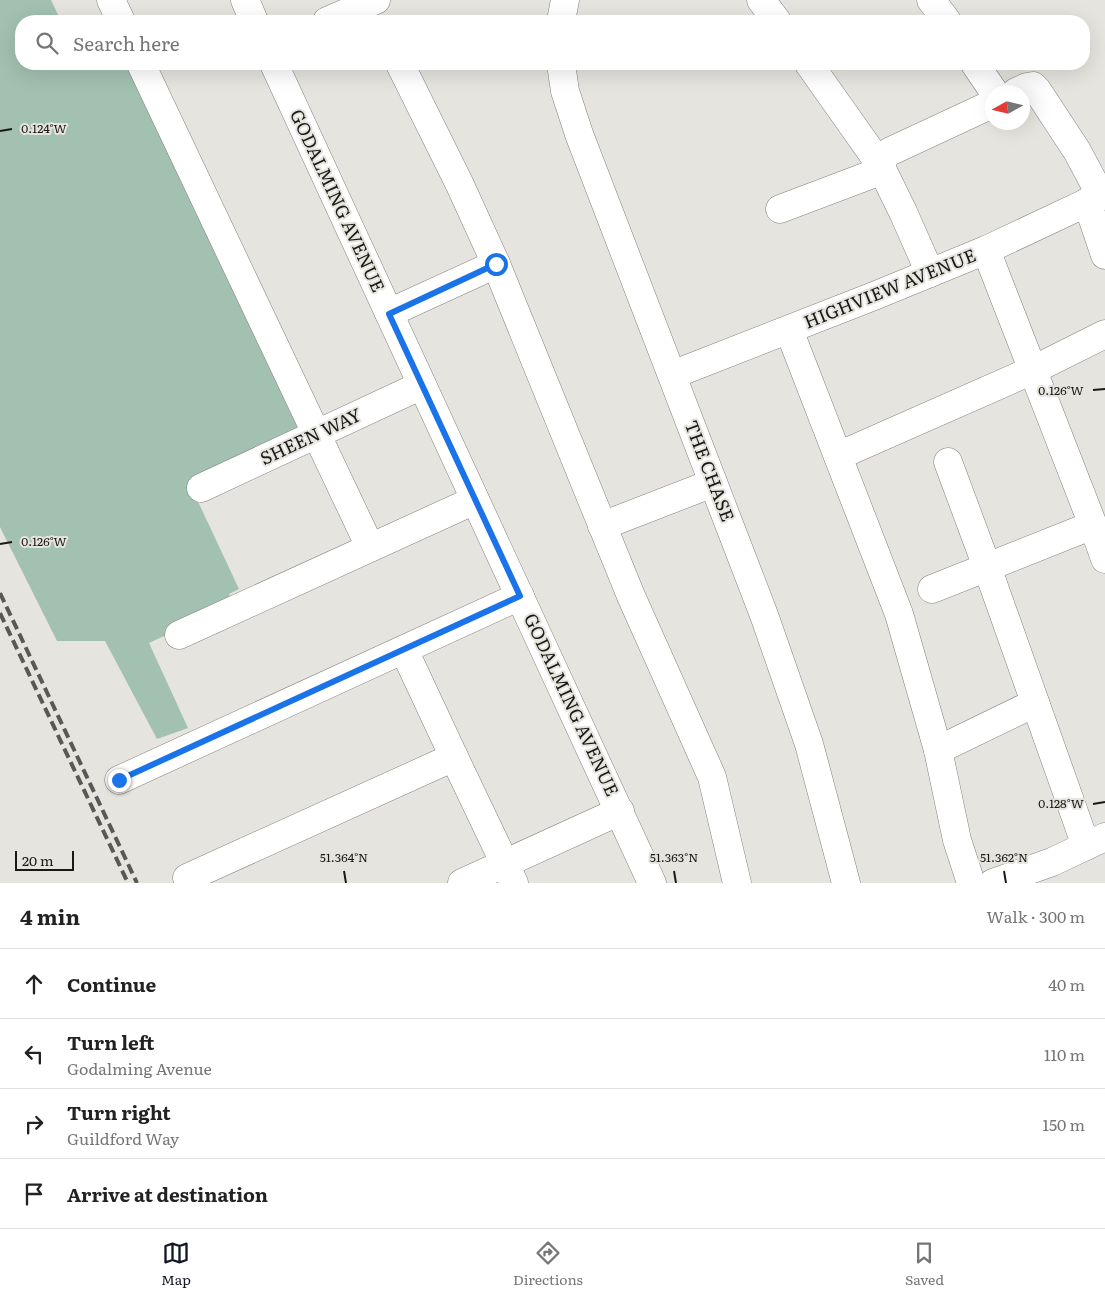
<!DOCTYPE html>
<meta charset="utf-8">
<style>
:root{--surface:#fff;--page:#f2f2f2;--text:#222;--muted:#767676;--line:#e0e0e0;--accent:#111827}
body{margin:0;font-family:Literata,serif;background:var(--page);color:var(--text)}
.compass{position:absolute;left:985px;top:85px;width:45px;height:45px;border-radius:50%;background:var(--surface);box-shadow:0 5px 20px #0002;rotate:262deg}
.scale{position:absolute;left:15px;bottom:12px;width:59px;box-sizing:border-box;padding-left:5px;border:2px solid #1a1917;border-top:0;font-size:14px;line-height:18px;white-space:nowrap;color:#1a1917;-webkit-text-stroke:4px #e6e4de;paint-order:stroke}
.stop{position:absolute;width:15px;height:15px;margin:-11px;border:4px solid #1a73e8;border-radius:50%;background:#fff}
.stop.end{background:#1a73e8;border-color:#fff;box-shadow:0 1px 5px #0008}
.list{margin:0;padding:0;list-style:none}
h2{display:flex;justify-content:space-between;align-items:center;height:65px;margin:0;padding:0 20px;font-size:21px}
h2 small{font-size:16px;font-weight:400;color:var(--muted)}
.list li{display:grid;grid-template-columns:32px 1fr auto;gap:15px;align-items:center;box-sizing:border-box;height:70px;padding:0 20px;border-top:1px solid var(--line)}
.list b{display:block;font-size:19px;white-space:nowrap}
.list p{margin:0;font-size:16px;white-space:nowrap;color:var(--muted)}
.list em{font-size:16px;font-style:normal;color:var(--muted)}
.icon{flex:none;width:28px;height:28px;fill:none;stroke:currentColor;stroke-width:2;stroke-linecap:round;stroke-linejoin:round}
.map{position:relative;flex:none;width:1105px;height:883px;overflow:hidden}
.search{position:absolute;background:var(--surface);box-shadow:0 5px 20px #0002;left:15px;right:15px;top:15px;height:55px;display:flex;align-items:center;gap:12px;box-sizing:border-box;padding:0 18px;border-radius:20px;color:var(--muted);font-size:19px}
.sheet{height:345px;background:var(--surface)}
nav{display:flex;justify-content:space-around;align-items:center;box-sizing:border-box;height:70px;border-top:1px solid var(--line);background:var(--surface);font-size:14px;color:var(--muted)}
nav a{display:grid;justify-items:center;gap:2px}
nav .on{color:var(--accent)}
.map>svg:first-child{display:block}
</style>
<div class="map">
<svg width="1105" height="883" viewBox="0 0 1105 883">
<rect width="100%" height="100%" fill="#e6e4de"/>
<path fill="#a2c1b0" d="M0 0H51L61 21H21V64H139L316 435 194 493 239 589 229 594 233 604 149 643 188 728 157 739 105 641H57L0 527Z"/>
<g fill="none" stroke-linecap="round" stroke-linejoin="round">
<defs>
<g id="minor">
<path d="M111 0 121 21"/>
<path d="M245 0 254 21"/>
<path d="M761 0 777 21"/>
<path d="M931 0 947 21"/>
<path d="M327 21 376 0"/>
<path d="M561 21 565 0"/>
<path d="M141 64 370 547"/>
<path d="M274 64 652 883"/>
<path d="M400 64 460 185 496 264 631 596 712 777 737 883"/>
<path d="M561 64 565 91 579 134 764 615 809 744 846 883"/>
<path d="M809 64 879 163 903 212 930 273"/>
<path d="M975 64 994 92"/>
<path d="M1016 92 1027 87 1033 86 1037 90 1077 151 1101 196"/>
<path d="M1087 202 1105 255"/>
<path d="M780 209 870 175 879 163 889 152 992 104"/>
<path d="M986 250 1093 525 1105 559"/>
<path d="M389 313 496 264"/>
<path d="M789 330 899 614 938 750 957 840 971 883"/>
<path d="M672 375 874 296 986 250 1105 194"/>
<path d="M838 456 1033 370 1105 334"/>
<path d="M948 462 987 567 1086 846"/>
<path d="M201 488 422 385"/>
<path d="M602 526 713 483"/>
<path d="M932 589 1093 525"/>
<path d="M179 635 475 500"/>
<path d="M404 650 454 757"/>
<path d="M938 750 1035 703"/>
<path d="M119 780 520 596"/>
<path d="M187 878 454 757 514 883"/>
<path d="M462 883 620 811"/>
<path d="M993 883 1052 862 1105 837"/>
</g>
</defs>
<use href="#minor" stroke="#84837e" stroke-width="29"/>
<use href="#minor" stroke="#fff" stroke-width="28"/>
<g stroke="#595855" stroke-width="4" stroke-dasharray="10 5" stroke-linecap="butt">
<path d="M0 593 137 883"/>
<path d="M0 613 128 883"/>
</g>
</g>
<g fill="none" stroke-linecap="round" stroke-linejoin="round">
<path stroke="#1a73e8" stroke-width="6" d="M119 780 520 596 389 314 496 264"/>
</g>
<path fill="none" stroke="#1a1917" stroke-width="2" d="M0 131 12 129M1093 390 1105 389M0 544 12 542M1093 804 1105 802M344 871 346 883M674 871 676 883M1004 871 1006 883"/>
<g text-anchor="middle" stroke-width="4" stroke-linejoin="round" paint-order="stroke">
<g font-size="18" fill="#1a1917" stroke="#e6e4de">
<text transform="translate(337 201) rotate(65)" y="6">GODALMING AVENUE</text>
<text transform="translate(890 289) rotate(-22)" y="6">HIGHVIEW AVENUE</text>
<text transform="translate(311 437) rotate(-25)" y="6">SHEEN WAY</text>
<text transform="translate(709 471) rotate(69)" y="6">THE CHASE</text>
<text transform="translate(571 705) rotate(65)" y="6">GODALMING AVENUE</text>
</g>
</g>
<g font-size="12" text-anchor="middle" fill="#1a1917" stroke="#e6e4de" stroke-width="4" stroke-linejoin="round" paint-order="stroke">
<text x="44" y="133">0.124°W</text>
<text x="1061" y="395">0.126°W</text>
<text x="44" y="546">0.126°W</text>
<text x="1061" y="808">0.128°W</text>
<text x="344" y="862">51.364°N</text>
<text x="674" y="862">51.363°N</text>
<text x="1004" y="862">51.362°N</text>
</g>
</svg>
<svg class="compass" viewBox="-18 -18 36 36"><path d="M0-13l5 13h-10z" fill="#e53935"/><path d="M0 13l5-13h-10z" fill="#767676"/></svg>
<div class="scale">20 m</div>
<div class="stop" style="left:496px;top:264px"></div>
<div class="stop end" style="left:119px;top:780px"></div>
<div class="search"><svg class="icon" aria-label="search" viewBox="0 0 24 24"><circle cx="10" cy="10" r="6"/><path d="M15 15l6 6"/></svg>Search here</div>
</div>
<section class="sheet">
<h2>4 min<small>Walk · 300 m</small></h2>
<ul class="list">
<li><svg class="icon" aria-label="ahead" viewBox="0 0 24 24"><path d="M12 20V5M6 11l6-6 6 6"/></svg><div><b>Continue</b></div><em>40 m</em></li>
<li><svg class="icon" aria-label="left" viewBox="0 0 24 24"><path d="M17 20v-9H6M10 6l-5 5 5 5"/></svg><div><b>Turn left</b><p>Godalming Avenue</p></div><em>110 m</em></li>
<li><svg class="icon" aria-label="right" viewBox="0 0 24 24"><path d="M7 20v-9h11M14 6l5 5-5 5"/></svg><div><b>Turn right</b><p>Guildford Way</p></div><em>150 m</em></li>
<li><svg class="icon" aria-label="arrive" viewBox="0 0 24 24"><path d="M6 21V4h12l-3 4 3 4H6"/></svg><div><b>Arrive at destination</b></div></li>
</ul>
</section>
<nav>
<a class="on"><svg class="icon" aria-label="map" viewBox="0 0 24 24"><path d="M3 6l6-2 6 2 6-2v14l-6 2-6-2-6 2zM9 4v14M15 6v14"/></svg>Map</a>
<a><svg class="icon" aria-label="directions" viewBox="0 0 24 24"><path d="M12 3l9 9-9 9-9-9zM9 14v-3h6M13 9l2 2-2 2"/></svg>Directions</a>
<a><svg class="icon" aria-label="saved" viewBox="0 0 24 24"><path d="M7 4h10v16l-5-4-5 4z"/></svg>Saved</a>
</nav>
